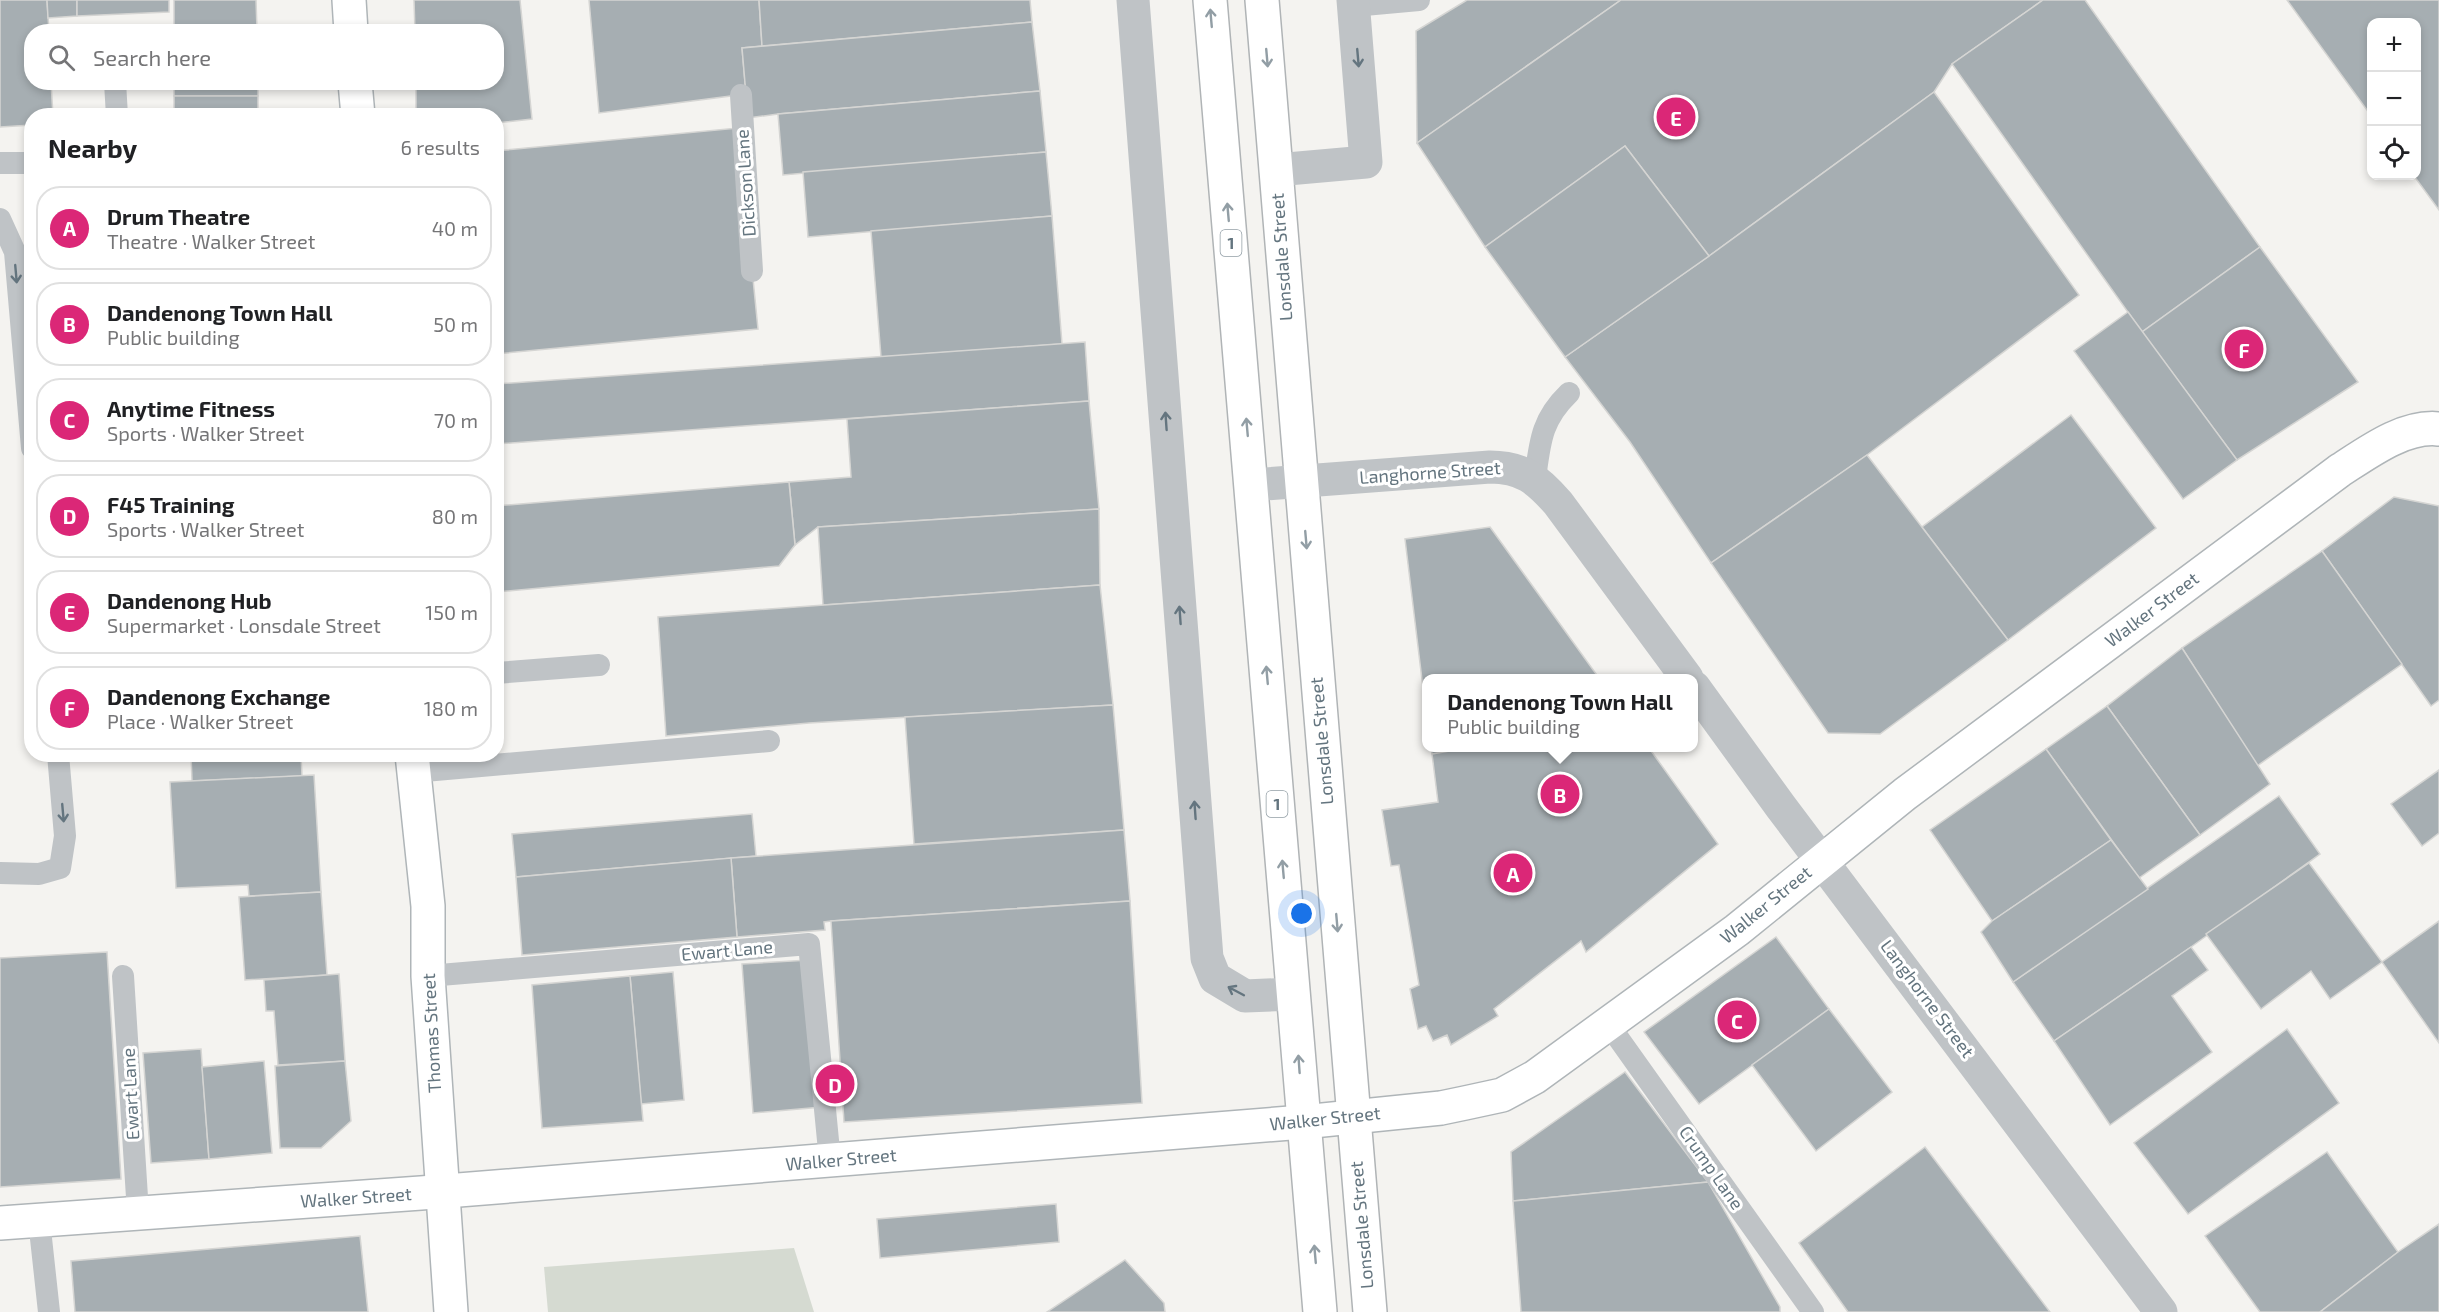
<!DOCTYPE html>
<meta charset="utf-8">
<style>
:root{--surface:#fff;--page:#f2f2f2;--text:#202124;--muted:#757577;--line:#e0e0e0;--accent:#db2777}
body{margin:0;font-family:"Exo 2",sans-serif;background:var(--page);color:var(--text)}
.controls{position:absolute;right:18px;top:18px;display:grid;overflow:hidden;border-radius:12px;box-shadow:0 3px 9px #0003}
.controls button{width:54px;height:54px;display:grid;place-items:center;padding:0;border:0;border-bottom:2px solid var(--line);background:var(--surface);color:var(--text);font:30px sans-serif}
.you{position:absolute;left:1302px;top:914px;width:21px;height:21px;margin:-15px;border:4px solid #fff;border-radius:50%;background:#1a73e8;box-shadow:0 0 0 9px #1a73e833}
.badge{display:grid;place-items:center;width:39px;height:39px;border-radius:50%;background:var(--accent);color:#fff;font-size:20px;font-weight:700}
.pin{position:absolute;translate:-50% -50%;border:3px solid #fff;box-shadow:0 2px 6px #0006}
.popup{position:absolute;left:1422px;top:674px;width:276px;height:78px;box-sizing:border-box;display:grid;place-content:center;border-radius:12px;background:var(--surface);filter:drop-shadow(0 2px 4px #0005);font-size:20px;white-space:nowrap;color:var(--muted)}
.popup b{font-size:22px;color:var(--text)}
.popup::after{content:'';position:absolute;left:50%;top:100%;margin-left:-12px;border:12px solid transparent;border-top-color:var(--surface)}
.list{margin:0;padding:0;list-style:none}
h2{display:flex;justify-content:space-between;align-items:center;height:78px;margin:0;padding:0 24px;font-size:26px}
h2 small{font-size:20px;font-weight:400;color:var(--muted)}
.list li{display:grid;grid-template-columns:39px 1fr auto;gap:18px;align-items:center;box-sizing:border-box;height:84px;margin:0 12px 12px;padding:0 12px;border:2px solid var(--line);border-radius:24px}
.list b{display:block;font-size:22px;white-space:nowrap}
.list p{margin:0;font-size:20px;white-space:nowrap;color:var(--muted)}
.list em{font-size:20px;font-style:normal;color:var(--muted)}
.icon{flex:none;width:33px;height:33px;fill:none;stroke:currentColor;stroke-width:2;stroke-linecap:round;stroke-linejoin:round}
.map{position:relative;flex:none;width:2439px;height:1312px;overflow:hidden}
.search{position:absolute;background:var(--surface);box-shadow:0 3px 9px #0003;left:24px;top:24px;width:480px;height:66px;display:flex;align-items:center;gap:15px;box-sizing:border-box;padding:0 21px;border-radius:24px;color:var(--muted);font-size:22px}
.panel{position:absolute;background:var(--surface);box-shadow:0 3px 9px #0003;left:24px;top:108px;width:480px;height:654px;border-radius:24px}
.map>svg:first-child{display:block}
</style>
<div class="map">
<svg width="2439" height="1312" viewBox="0 0 2439 1312">
<rect width="100%" height="100%" fill="#f4f3f0"/>
<path fill="#d5dad1" d="M794 1248 814 1312H548L544 1267Z"/>
<g fill="#a6aeb2" stroke="#d5d5d3" stroke-width="1.5">
<path d="M0 0H47L49 32H32V82H51L53 116H32V125L0 127Z"/>
<path d="M47 0H77V16L48 18Z"/>
<path d="M77 0H169V12L77 16Z"/>
<path d="M174 0H256L257 30H174Z"/>
<path d="M414 0H520L532 119 496 123V116H416V82H496V32H415Z"/>
<path d="M589 0H759L762 46 742 48 746 94 599 113Z"/>
<path d="M759 0H1030L1032 22 762 46Z"/>
<path d="M1467 0H1621L1417 143 1416 31Z"/>
<path d="M1621 0H2043L1952 64 1934 92 1709 256 1625 146 1485 247 1417 143Z"/>
<path d="M2043 0H2085L2260 247 2142 332 1952 64Z"/>
<path d="M2287 0H2439V210L2414 176H2416V22H2372V117Z"/>
<path d="M1032 22 1040 91 778 114 748 118 742 48Z"/>
<rect x="174" y="30" width="83" height="2"/>
<rect x="174" y="82" width="84" height="14"/>
<path d="M1040 91 1046 152 783 175 778 114Z"/>
<path d="M1934 92 2079 295 1867 455 1711 563 1630 442 1565 357 1709 256Z"/>
<rect x="174" y="96" width="84" height="20"/>
<path d="M738 128 758 329 496 354V151Z"/>
<path d="M1625 146 1709 256 1565 357 1485 247Z"/>
<path d="M1046 152 1052 216 808 237 803 172Z"/>
<path d="M1052 216 1062 344 881 357 871 231Z"/>
<path d="M2260 247 2358 382 2237 460 2142 332Z"/>
<path d="M2128 312 2237 460 2183 499 2074 351Z"/>
<path d="M1085 342 1089 401 496 444V384Z"/>
<path d="M1089 401 1099 509 818 527 795 545 789 482 851 477 847 419Z"/>
<path d="M2071 415 2156 528 2008 640 1922 527Z"/>
<path d="M1867 455 2008 640 1880 734 1828 733 1711 563Z"/>
<path d="M789 482 795 545 779 566 496 592V506Z"/>
<path d="M2394 497 2439 506V700L2431 706 2322 551Z"/>
<path d="M1099 509 1100 585 823 605 818 527Z"/>
<path d="M1490 527 1599 678H1426V713L1405 539Z"/>
<path d="M2322 551 2402 664 2257 766 2182 648Z"/>
<path d="M1100 585 1113 705 809 723 666 736 658 617Z"/>
<path d="M2182 648 2270 784 2200 835 2107 706Z"/>
<path d="M1113 705 1124 830 914 844 905 717Z"/>
<path d="M2107 706 2200 835 2139 878 2046 749Z"/>
<path d="M1431 748H1467L1432 754Z"/>
<path d="M1467 748H1649L1718 844 1586 952 1581 941 1494 1009 1498 1016 1451 1045 1447 1035 1433 1041 1426 1026 1418 1029 1410 989 1419 985 1399 865 1391 866 1382 810 1438 802 1432 754Z"/>
<path d="M2046 749 2111 840 1992 921 1930 830Z"/>
<path d="M191 754H301L302 776 192 781Z"/>
<path d="M2439 770V833L2422 846 2391 804Z"/>
<path d="M314 775 321 892 249 896 248 885 176 888 170 782Z"/>
<path d="M2279 796 2320 854 2191 947 2054 1041 2013 982Z"/>
<path d="M752 814 756 856 516 877 512 834Z"/>
<path d="M1124 830 1130 901 831 921 824 922 825 930 737 937 731 858Z"/>
<path d="M2111 840 2148 889 2013 982 1981 932 1992 921Z"/>
<path d="M731 858 737 937 522 955 516 877Z"/>
<path d="M2309 863 2382 962 2330 999 2311 971 2261 1009 2206 934Z"/>
<path d="M321 892 327 975 245 980 239 897Z"/>
<path d="M1130 901 1142 1103 844 1122 831 921Z"/>
<path d="M2439 921V1043L2382 962Z"/>
<path d="M1776 937 1829 1009 1699 1104 1644 1032Z"/>
<path d="M2191 947 2208 970 2172 996 2212 1052 2110 1125 2054 1041Z"/>
<path d="M107 952 121 1179 0 1187V958Z"/>
<path d="M809 960 822 1107 753 1113 742 964Z"/>
<path d="M673 972 684 1100 641 1104 630 976Z"/>
<path d="M339 974 345 1061 278 1065 274 1011H266L264 980Z"/>
<path d="M630 976 643 1121 542 1128 532 985Z"/>
<path d="M1829 1009 1892 1092 1816 1151 1752 1065Z"/>
<path d="M2287 1029 2339 1103 2188 1214 2134 1143Z"/>
<path d="M201 1049 209 1159 151 1163 143 1053Z"/>
<path d="M264 1061 272 1153 209 1159 202 1067Z"/>
<path d="M345 1061 351 1121 321 1148H280L275 1066Z"/>
<path d="M1625 1072 1708 1182 1513 1201 1511 1152Z"/>
<path d="M1925 1147 2050 1312H1848L1799 1243Z"/>
<path d="M2327 1152 2398 1252 2320 1312H2260L2205 1236Z"/>
<path d="M1708 1182 1780 1307V1312H1521L1513 1201Z"/>
<path d="M1056 1204 1059 1242 880 1258 877 1219Z"/>
<path d="M2439 1224V1312H2320L2398 1252Z"/>
<path d="M360 1236 368 1312H75L71 1261Z"/>
<path d="M1125 1260 1164 1303 1165 1312H1047Z"/>
</g>
<g fill="none" stroke-linecap="round" stroke-linejoin="round">
<defs>
<g id="secondary">
<path d="M349 0 351 32"/>
<path d="M355 82 358 116"/>
<path d="M412 754 428 906V976L451 1312"/>
<path d="M0 1223 421 1193 1303 1122 1441 1108 1465 1103 1502 1095 1535 1077 1737 930 1905 794 2339 471C2367 453 2404 425 2439 429"/>
</g>
<g id="highway">
<path d="M1210 0 1320 1312"/>
<path d="M1262 0 1370 1312"/>
</g>
</defs>
<use href="#secondary" stroke="#afb5b8" stroke-width="36"/>
<use href="#highway" stroke="#b0b4b6" stroke-width="36"/>
<g stroke="#bfc3c6" stroke-width="22">
<path d="M1353 6 1419 0"/>
<path d="M115 82 117 116"/>
<path d="M741 95 752 271"/>
<path d="M0 163H32"/>
<path d="M0 219 15 252 32 448"/>
<path d="M1535 479C1540 442 1541 420 1569 393"/>
<path d="M496 673 599 665"/>
<path d="M413 772 769 741"/>
<path d="M0 873 39 874 60 868 65 836 58 754"/>
<path d="M123 976 138 1213"/>
<path d="M428 976 809 944 830 1161"/>
<path d="M1609 1025 1813 1312"/>
<path d="M39 1220 49 1312"/>
</g>
<g stroke="#bfc3c6" stroke-width="33">
<path d="M1133 0 1207 958 1215 978 1245 996 1293 994"/>
<path d="M1276 170 1366 162 1353 0"/>
<path d="M1252 485 1490 467C1523 467 1538 480 1558 503L1687 678"/>
<path d="M1694 687 1781 807 2161 1312"/>
</g>
<use href="#secondary" stroke="#fff" stroke-width="33"/>
<use href="#highway" stroke="#fff" stroke-width="33"/>
</g>
<defs><path id="oneway-shaft" d="M-6 0H5M1.5-3L5.5 0L1.5 3" fill="none" stroke-width="1.6" stroke-linecap="round" stroke-linejoin="round" transform="scale(1.5)"/></defs>
<g stroke="#929ea5">
<use href="#oneway-shaft" transform="translate(1211 18) rotate(-95)"/>
<use href="#oneway-shaft" transform="translate(1267 58) rotate(85)"/>
<use href="#oneway-shaft" transform="translate(1228 212) rotate(-95)"/>
<use href="#oneway-shaft" transform="translate(1247 427) rotate(-95)"/>
<use href="#oneway-shaft" transform="translate(1306 540) rotate(85)"/>
<use href="#oneway-shaft" transform="translate(1267 675) rotate(-95)"/>
<use href="#oneway-shaft" transform="translate(1283 869) rotate(-95)"/>
<use href="#oneway-shaft" transform="translate(1337 923) rotate(85)"/>
<use href="#oneway-shaft" transform="translate(1299 1064) rotate(-94)"/>
<use href="#oneway-shaft" transform="translate(1315 1254) rotate(-95)"/>
</g>
<g stroke="#64757f">
<use href="#oneway-shaft" transform="translate(1358 58) rotate(85)"/>
<use href="#oneway-shaft" transform="translate(16 274) rotate(85)"/>
<use href="#oneway-shaft" transform="translate(1166 421) rotate(-94)"/>
<use href="#oneway-shaft" transform="translate(1180 615) rotate(-94)"/>
<use href="#oneway-shaft" transform="translate(1195 810) rotate(-94)"/>
<use href="#oneway-shaft" transform="translate(63 813) rotate(85)"/>
<use href="#oneway-shaft" transform="translate(1236 991) rotate(-152)"/>
</g>
<g text-anchor="middle" stroke-width="6" stroke-linejoin="round" paint-order="stroke">
<g fill="#fff" stroke="#929ea5" stroke-width="1.5">
<rect x="1220.5" y="230" width="21" height="26" rx="4.5"/>
<rect x="1266.5" y="791" width="21" height="26" rx="4.5"/>
</g>
<g font-size="16" font-weight="bold" fill="#64757f">
<text x="1231" y="249">1</text>
<text x="1277" y="810">1</text>
</g>
<g font-size="18" fill="#64757f" stroke="#fff">
<text transform="translate(746 183) rotate(-94)" y="6">Dickson Lane</text>
<text transform="translate(1282 257) rotate(-94)" y="6">Lonsdale Street</text>
<text transform="translate(1430 473) rotate(-4)" y="6">Langhorne Street</text>
<text transform="translate(2152 610) rotate(-37)" y="6">Walker Street</text>
<text transform="translate(1322 741) rotate(-95)" y="6">Lonsdale Street</text>
<text transform="translate(1766 905) rotate(-39)" y="6">Walker Street</text>
<text transform="translate(727 951) rotate(-5)" y="6">Ewart Lane</text>
<text transform="translate(1927 999) rotate(53)" y="6">Langhorne Street</text>
<text transform="translate(432 1033) rotate(-93)" y="6">Thomas Street</text>
<text transform="translate(131 1094) rotate(-93)" y="6">Ewart Lane</text>
<text transform="translate(1325 1119) rotate(-6)" y="6">Walker Street</text>
<text transform="translate(841 1160) rotate(-5)" y="6">Walker Street</text>
<text transform="translate(1711 1168) rotate(55)" y="6">Crump Lane</text>
<text transform="translate(356 1198) rotate(-4)" y="6">Walker Street</text>
<text transform="translate(1362 1225) rotate(-95)" y="6">Lonsdale Street</text>
</g>
</g>
</svg>
<div class="controls">
<button>+</button>
<button>−</button>
<button><svg class="icon" aria-label="locate" viewBox="0 0 24 24"><circle cx="12" cy="12" r="6"/><path d="M12 2v4M12 18v4M2 12h4M18 12h4"/></svg></button>
</div>
<div class="you"></div>
<div class="pin badge" style="left:1513px;top:873px">A</div>
<div class="pin badge" style="left:1560px;top:794px">B</div>
<div class="popup"><b>Dandenong Town Hall</b>Public building</div>
<div class="pin badge" style="left:1737px;top:1020px">C</div>
<div class="pin badge" style="left:835px;top:1084px">D</div>
<div class="pin badge" style="left:1676px;top:117px">E</div>
<div class="pin badge" style="left:2244px;top:349px">F</div>
<div class="search"><svg class="icon" aria-label="search" viewBox="0 0 24 24"><circle cx="10" cy="10" r="6"/><path d="M15 15l6 6"/></svg>Search here</div>
<section class="panel">
<h2>Nearby<small>6 results</small></h2>
<ul class="list">
<li><span class="badge">A</span><div><b>Drum Theatre</b><p>Theatre · Walker Street</p></div><em>40 m</em></li>
<li><span class="badge">B</span><div><b>Dandenong Town Hall</b><p>Public building</p></div><em>50 m</em></li>
<li><span class="badge">C</span><div><b>Anytime Fitness</b><p>Sports · Walker Street</p></div><em>70 m</em></li>
<li><span class="badge">D</span><div><b>F45 Training</b><p>Sports · Walker Street</p></div><em>80 m</em></li>
<li><span class="badge">E</span><div><b>Dandenong Hub</b><p>Supermarket · Lonsdale Street</p></div><em>150 m</em></li>
<li><span class="badge">F</span><div><b>Dandenong Exchange</b><p>Place · Walker Street</p></div><em>180 m</em></li>
</ul>
</section>
</div>
